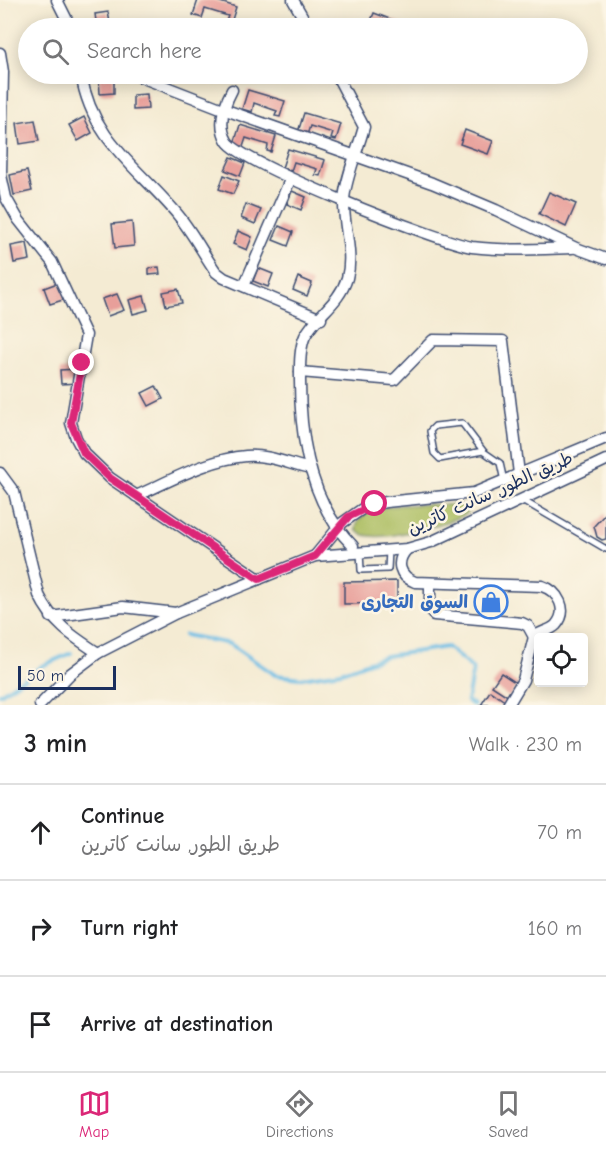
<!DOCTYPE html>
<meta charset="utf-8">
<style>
:root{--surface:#fff;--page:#f2f2f2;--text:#202124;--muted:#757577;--line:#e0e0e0;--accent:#db2777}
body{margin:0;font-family:"Comic Neue","Playpen Sans Arabic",sans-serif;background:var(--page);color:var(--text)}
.controls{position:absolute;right:18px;bottom:18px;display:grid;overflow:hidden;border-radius:6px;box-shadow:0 3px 15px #0003}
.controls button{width:54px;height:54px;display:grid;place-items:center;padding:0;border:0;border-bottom:2px solid var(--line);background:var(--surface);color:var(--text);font:30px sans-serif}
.scale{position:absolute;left:18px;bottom:15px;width:98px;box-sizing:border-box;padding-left:6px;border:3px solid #1b2f5e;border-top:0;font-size:16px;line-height:21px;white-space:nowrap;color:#1b2f5e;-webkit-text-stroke:4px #fcf5e5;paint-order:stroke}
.stop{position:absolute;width:18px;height:18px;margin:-14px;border:4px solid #db2777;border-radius:50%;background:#fff}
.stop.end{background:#db2777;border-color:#fff;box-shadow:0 2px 6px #0008}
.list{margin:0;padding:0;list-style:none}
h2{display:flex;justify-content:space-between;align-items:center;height:78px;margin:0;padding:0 24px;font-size:26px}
h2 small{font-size:20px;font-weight:400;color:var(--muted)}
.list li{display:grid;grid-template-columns:39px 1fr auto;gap:18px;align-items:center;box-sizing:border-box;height:96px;padding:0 24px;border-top:2px solid var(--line)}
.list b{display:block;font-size:22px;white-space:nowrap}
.list p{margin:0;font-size:20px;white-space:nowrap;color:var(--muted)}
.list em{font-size:20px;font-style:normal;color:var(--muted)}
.icon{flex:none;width:33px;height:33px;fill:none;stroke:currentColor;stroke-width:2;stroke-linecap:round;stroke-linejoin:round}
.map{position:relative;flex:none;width:606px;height:705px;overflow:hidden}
.search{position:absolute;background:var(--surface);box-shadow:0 3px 15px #0003;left:18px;right:18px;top:18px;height:66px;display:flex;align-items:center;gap:15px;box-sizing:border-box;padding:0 21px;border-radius:33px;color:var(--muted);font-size:22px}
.sheet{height:366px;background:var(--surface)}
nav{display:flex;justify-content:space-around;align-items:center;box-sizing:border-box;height:84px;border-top:2px solid var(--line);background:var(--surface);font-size:16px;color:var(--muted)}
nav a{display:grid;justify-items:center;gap:3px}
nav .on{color:var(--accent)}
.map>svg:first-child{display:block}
</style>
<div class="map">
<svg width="606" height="705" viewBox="0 0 606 705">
<rect width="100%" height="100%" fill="#fcf5e5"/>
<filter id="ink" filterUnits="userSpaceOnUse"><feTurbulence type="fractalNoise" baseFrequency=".0167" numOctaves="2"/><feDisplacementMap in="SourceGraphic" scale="12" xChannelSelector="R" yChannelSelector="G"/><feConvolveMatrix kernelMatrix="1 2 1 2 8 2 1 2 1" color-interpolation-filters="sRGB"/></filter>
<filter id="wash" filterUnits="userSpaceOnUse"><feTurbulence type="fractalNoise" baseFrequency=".008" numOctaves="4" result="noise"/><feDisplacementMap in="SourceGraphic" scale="24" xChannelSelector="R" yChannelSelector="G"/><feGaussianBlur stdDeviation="1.35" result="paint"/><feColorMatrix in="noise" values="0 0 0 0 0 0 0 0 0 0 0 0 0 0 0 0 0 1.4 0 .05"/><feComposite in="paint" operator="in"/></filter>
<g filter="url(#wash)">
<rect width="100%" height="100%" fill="#f4ebd3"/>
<path fill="#abbd61" stroke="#637660" stroke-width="1.5" d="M463 505 468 511 465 515C446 523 371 548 356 530 355 497 441 505 463 505Z"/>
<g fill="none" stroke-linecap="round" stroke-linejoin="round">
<g stroke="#69bce5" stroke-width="4">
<path d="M185 635 230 644 275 675 301 678 341 672 386 656 447 647 473 669 467 701 474 705"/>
<path d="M0 694 42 666 71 653"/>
</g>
</g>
<g id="blocks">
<g fill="#e89f9a">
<path d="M198 0H214L236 7 231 23 226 21 228 16 205 9 202 18 193 15Z"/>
<path d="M108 12 111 28H97L95 14Z"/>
<path d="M374 13 403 24 402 28H368Z"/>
<path d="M114 77V93L100 94 99 78Z"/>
<path d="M248 90 285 101 280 117 275 116 277 111 254 103 252 112 242 109Z"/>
<path d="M147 94 148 109 133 110V95Z"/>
<path d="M304 113 341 124 336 140 331 139 333 133 310 126 307 135 298 132Z"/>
<path d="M84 117 92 133 78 141 69 125Z"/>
<path d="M35 120 39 141 20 144 17 123Z"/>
<path d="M240 125 276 136 271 152 267 151 268 145 246 138 243 147 234 144Z"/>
<path d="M465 130 493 141 488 154 460 144Z"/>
<path d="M288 149 325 160 320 176 315 175 317 169 294 162 291 171 282 168Z"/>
<path d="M231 157 245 163 240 176 225 170Z"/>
<path d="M27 171 32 191 14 195 10 175Z"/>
<path d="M224 175 239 181 233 194 219 189Z"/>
<path d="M292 191 306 197 301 210 287 204Z"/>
<path d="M549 192 576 204 566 227 539 214Z"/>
<path d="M246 204 261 210 255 224 241 218Z"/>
<path d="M132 222 134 246 115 248 112 224Z"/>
<path d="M279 226 293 232 288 246 273 240Z"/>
<path d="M238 231 252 237 247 250 233 244Z"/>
<path d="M27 243 30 260 14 263 11 246Z"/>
<path d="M159 267 160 274 149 275V268Z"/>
<path d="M258 268 273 274 268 287 253 281Z"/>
<path d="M298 277 312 283 307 296 293 290Z"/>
<path d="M60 282 66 299 50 304 44 288Z"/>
<path d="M178 289 182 303 166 306 163 292Z"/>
<path d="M117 294 124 310 108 316 102 299Z"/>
<path d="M144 296 148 310 133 314 129 300Z"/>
<path d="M77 369 78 383 61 384 60 370Z"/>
<path d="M156 386 163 399 149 406 142 393Z"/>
<path d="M606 513V539L602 540 597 537 594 526Z"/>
<path d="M397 581V603L344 604V582Z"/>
<path d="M501 673 518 684 509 697 492 686Z"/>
<path d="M490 691 506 702 504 705H481Z"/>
</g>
</g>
</g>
<g filter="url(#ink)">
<use href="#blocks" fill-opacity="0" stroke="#3c4b70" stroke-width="1.5"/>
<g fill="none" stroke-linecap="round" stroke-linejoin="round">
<defs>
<g id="lane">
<path d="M483 451 440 459 434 453 430 431 435 426 462 423 484 452 500 463 504 481"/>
<path d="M522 500 606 549"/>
<path d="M360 552 361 570 388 569 389 551"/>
</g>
<g id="street">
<path d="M57 0 71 28"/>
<path d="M293 0 309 28"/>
<path d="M0 53 3 72 1 175 6 198 18 219 52 262 86 335 71 423 76 438 84 453 110 478 259 579"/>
<path d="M81 74C92 141 138 167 178 215 192 232 203 253 216 272L224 278 321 319"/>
<path d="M133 74 223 109 432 183 496 210 576 248 606 259"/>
<path d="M336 74 364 127C359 146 344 183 344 201 343 227 354 252 347 278 339 304 317 314 305 336 299 349 300 368 300 381 300 439 311 504 353 546"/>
<path d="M232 90C224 105 217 124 227 141 241 164 440 242 472 247 505 251 539 249 572 248"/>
<path d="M244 286 290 180"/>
<path d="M300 372 394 380 433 340 503 341 519 474"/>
<path d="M0 473 14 492 39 595C52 623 72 636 98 653"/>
<path d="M136 496C170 481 208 459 246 456 267 454 289 464 310 469"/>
<path d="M407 549C395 562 399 576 415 582L542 586C558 591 569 610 556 625 550 631 541 631 534 637L523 680 508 705"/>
<path d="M315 556 342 523 365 507 386 502 474 493 606 438"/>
<path d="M430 583V608L434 615 522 623 528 626 534 637"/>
<path d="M51 617 123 607 176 613"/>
<path d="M40 705 70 674 98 653 176 613 315 556 407 549 431 542 606 460"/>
</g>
</defs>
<use href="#lane" stroke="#3c4b70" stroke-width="8"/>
<use href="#street" stroke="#3c4b70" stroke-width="13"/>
<use href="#lane" stroke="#fff" stroke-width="5"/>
<use href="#street" stroke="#fff" stroke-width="10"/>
</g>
</g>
<g fill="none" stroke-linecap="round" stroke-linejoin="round" filter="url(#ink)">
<path stroke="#db2777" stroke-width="8" d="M82 363 71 423 84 453 110 478 259 579 315 556 348 517 375 504"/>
</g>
<defs>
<symbol id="shop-ring" viewBox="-11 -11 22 22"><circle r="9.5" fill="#fcf5e5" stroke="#3f7fe0" stroke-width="1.5"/><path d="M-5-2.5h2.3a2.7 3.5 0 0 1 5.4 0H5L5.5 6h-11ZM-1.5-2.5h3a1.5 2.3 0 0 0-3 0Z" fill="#3f7fe0"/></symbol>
</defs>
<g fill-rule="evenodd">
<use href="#shop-ring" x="472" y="583" width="38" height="38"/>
</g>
<g text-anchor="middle" stroke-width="5" stroke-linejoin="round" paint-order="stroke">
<g font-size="18" fill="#1b2f5e" stroke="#fcf5e5">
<text transform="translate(490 493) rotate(-24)" y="6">طريق الطور, سانت كاترين</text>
</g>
<g font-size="18" font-weight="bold" fill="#366cbe" stroke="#fcf5e5" text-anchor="end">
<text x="468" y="608">السوق التجارى</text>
</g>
</g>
</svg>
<div class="controls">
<button><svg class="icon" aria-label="locate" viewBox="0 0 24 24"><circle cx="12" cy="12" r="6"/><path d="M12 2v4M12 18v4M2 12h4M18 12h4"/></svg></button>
</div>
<div class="scale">50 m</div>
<div class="stop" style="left:375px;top:504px"></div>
<div class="stop end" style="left:82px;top:363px"></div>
<div class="search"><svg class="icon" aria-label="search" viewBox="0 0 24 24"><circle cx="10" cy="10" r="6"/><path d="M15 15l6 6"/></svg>Search here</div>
</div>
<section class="sheet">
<h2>3 min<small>Walk · 230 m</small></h2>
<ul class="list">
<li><svg class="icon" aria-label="ahead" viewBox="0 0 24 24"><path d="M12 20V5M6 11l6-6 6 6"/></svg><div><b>Continue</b><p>طريق الطور, سانت كاترين</p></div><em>70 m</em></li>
<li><svg class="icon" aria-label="right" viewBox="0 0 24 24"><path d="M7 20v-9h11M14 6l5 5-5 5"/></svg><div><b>Turn right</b></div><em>160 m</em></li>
<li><svg class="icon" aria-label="arrive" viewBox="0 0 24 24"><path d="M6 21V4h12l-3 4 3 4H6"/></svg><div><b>Arrive at destination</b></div></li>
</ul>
</section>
<nav>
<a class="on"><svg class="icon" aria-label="map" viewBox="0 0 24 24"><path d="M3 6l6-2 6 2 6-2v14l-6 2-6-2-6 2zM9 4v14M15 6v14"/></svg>Map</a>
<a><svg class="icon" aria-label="directions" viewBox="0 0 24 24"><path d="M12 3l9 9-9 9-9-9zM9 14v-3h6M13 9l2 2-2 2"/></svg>Directions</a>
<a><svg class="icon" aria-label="saved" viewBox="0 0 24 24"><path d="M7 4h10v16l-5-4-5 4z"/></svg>Saved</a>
</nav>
